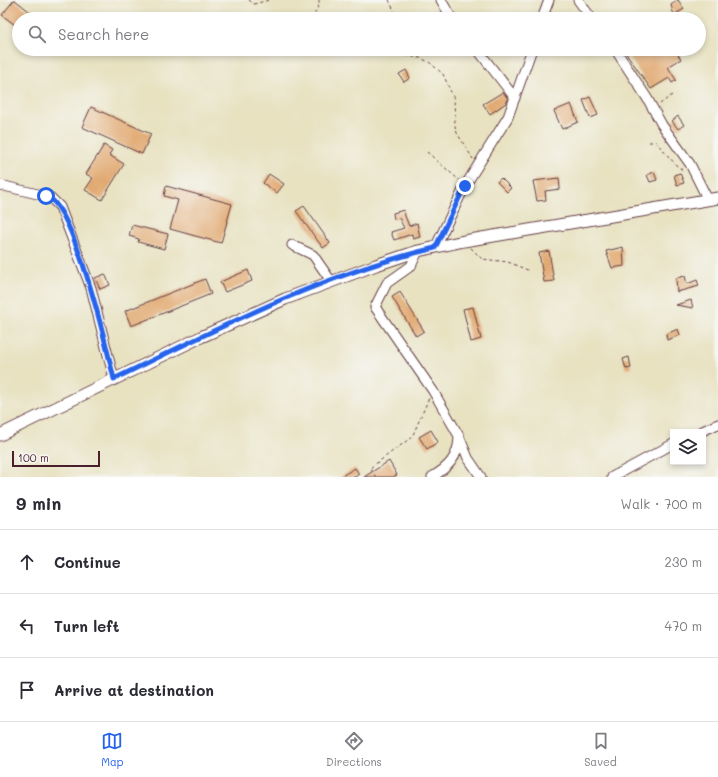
<!DOCTYPE html>
<meta charset="utf-8">
<style>
:root{--surface:#fff;--page:#f2f2f3;--text:#2b2b33;--muted:#7c7c81;--line:#e1e1e2;--accent:#2563eb}
body{margin:0;font-family:Mali,sans-serif;background:var(--page);color:var(--text)}
.controls{position:absolute;right:12px;bottom:12px;display:grid;overflow:hidden;border-radius:0px;box-shadow:0 2px 6px #0003}
.controls button{width:36px;height:36px;display:grid;place-items:center;padding:0;border:0;border-bottom:1px solid var(--line);background:var(--surface);color:var(--text);font:20px sans-serif}
.scale{position:absolute;left:12px;bottom:10px;width:88px;box-sizing:border-box;padding-left:4px;border:2px solid #4a1f2b;border-top:0;font-size:11px;line-height:14px;white-space:nowrap;color:#4a1f2b;-webkit-text-stroke:3px #f6f6f2;paint-order:stroke}
.stop{position:absolute;width:12px;height:12px;margin:-9px;border:3px solid #2563eb;border-radius:50%;background:#fff}
.stop.end{background:#2563eb;border-color:#fff;box-shadow:0 1px 4px #0008}
.list{margin:0;padding:0;list-style:none}
h2{display:flex;justify-content:space-between;align-items:center;height:52px;margin:0;padding:0 16px;font-size:17px}
h2 small{font-size:13px;font-weight:400;color:var(--muted)}
.list li{display:grid;grid-template-columns:26px 1fr auto;gap:12px;align-items:center;box-sizing:border-box;height:64px;padding:0 16px;border-top:1px solid var(--line)}
.list b{display:block;font-size:15px;white-space:nowrap}
.list em{font-size:13px;font-style:normal;color:var(--muted)}
.icon{flex:none;width:22px;height:22px;fill:none;stroke:currentColor;stroke-width:2;stroke-linecap:round;stroke-linejoin:round}
.map{position:relative;flex:none;width:718px;height:477px;overflow:hidden}
.search{position:absolute;background:var(--surface);box-shadow:0 2px 6px #0003;left:12px;right:12px;top:12px;height:44px;display:flex;align-items:center;gap:10px;box-sizing:border-box;padding:0 14px;border-radius:22px;color:var(--muted);font-size:15px}
.sheet{height:244px;background:var(--surface)}
nav{display:flex;justify-content:space-around;align-items:center;box-sizing:border-box;height:56px;border-top:1px solid var(--line);background:var(--surface);font-size:11px;color:var(--muted)}
nav a{display:grid;justify-items:center;gap:2px}
nav .on{color:var(--accent)}
.map>svg:first-child{display:block}
</style>
<div class="map">
<svg width="718" height="477" viewBox="0 0 718 477">
<rect width="100%" height="100%" fill="#f6f6f2"/>
<filter id="ink" filterUnits="userSpaceOnUse"><feTurbulence type="fractalNoise" baseFrequency=".025" numOctaves="2"/><feDisplacementMap in="SourceGraphic" scale="8" xChannelSelector="R" yChannelSelector="G"/><feConvolveMatrix kernelMatrix="1 2 1 2 8 2 1 2 1" color-interpolation-filters="sRGB"/></filter>
<filter id="wash" filterUnits="userSpaceOnUse"><feTurbulence type="fractalNoise" baseFrequency=".012" numOctaves="4" result="noise"/><feDisplacementMap in="SourceGraphic" scale="16" xChannelSelector="R" yChannelSelector="G"/><feGaussianBlur stdDeviation="0.9" result="paint"/><feColorMatrix in="noise" values="0 0 0 0 0 0 0 0 0 0 0 0 0 0 0 0 0 1.4 0 .05"/><feComposite in="paint" operator="in"/></filter>
<g filter="url(#wash)">
<rect width="100%" height="100%" fill="#e8e2c1"/>
<g id="blocks">
<g fill="#e2aa73">
<path d="M14 0H15L39 19H19V28L2 15Z"/>
<path d="M678 0 684 9 674 15 671 5Z"/>
<path d="M632 49H674L681 59 668 67 676 80 672 83 669 78 651 89 626 53Z"/>
<path d="M406 70 410 78 404 82 399 74Z"/>
<path d="M503 92 508 99 506 103 490 114 483 104Z"/>
<path d="M590 97 598 115 590 118 583 100Z"/>
<path d="M571 104 578 122 562 129 554 111Z"/>
<path d="M91 107 151 134 142 154 82 127Z"/>
<path d="M678 116 684 125 678 129 672 121Z"/>
<path d="M104 145 112 150 109 155 124 164 102 200 85 190 93 178 86 174Z"/>
<path d="M654 172 657 180 650 182 647 175Z"/>
<path d="M680 173 684 183 677 185 674 175Z"/>
<path d="M269 174 284 184 277 193 263 183Z"/>
<path d="M501 178 511 188 507 192 497 182Z"/>
<path d="M559 178 560 189 545 191 546 200 537 201 533 181Z"/>
<path d="M166 186 232 204 221 243 170 229 178 200 164 196Z"/>
<path d="M304 206 330 243 323 248 296 211Z"/>
<path d="M404 210 405 216 409 226 417 223 420 237 413 239 412 234 394 240 391 232 404 228 399 218 394 219 393 213Z"/>
<path d="M132 225 168 234 164 249 138 242 139 239 129 236Z"/>
<path d="M623 247 624 266 612 268 606 251Z"/>
<path d="M549 251 554 281 544 282 539 253Z"/>
<path d="M248 270 252 281 225 292 220 282Z"/>
<path d="M105 274 110 285 100 289 95 278Z"/>
<path d="M685 276 687 284 697 280 699 286 677 292 676 278Z"/>
<path d="M205 279 211 294 131 326 125 311Z"/>
<path d="M400 292 424 331 416 336 392 297Z"/>
<path d="M691 300 693 308 676 305Z"/>
<path d="M473 307 481 339 471 342 463 309Z"/>
<path d="M678 329 680 335 667 340 666 334Z"/>
<path d="M629 357 631 368 626 369 623 359Z"/>
<path d="M431 430 438 442 427 449 419 437Z"/>
<path d="M389 461 397 475 393 477H364Z"/>
<path d="M355 468 359 474 355 477H340Z"/>
</g>
</g>
</g>
<g filter="url(#ink)">
<use href="#blocks" fill-opacity="0" stroke="#623c42" stroke-width="1"/>
<g fill="none" stroke-linecap="round" stroke-linejoin="round">
<defs>
<g id="minor">
<path d="M441 0 452 19"/>
<path d="M578 0 592 19"/>
<path d="M542 19 549 0"/>
<path d="M477 49 515 98"/>
<path d="M615 49 647 98 662 125 690 164 708 200"/>
<path d="M0 185 50 197 60 207 91 288 114 379"/>
<path d="M292 245 313 255 331 281"/>
<path d="M435 248 465 186 508 117 532 49"/>
<path d="M418 251 411 266 387 283 375 307 433 391 459 436 468 458 481 477"/>
<path d="M700 432 718 424"/>
<path d="M432 477C449 467 458 457 459 438"/>
<path d="M612 477 673 444"/>
</g>
<path id="major" d="M0 435 201 337 285 299 376 265 418 251 464 241 718 198"/>
</defs>
<use href="#minor" stroke="#623c42" stroke-width="11"/>
<use href="#major" stroke="#623c42" stroke-width="13"/>
<g stroke="#623c42" stroke-width="1" stroke-dasharray="3 3" stroke-linecap="butt">
<path d="M249 0 254 4 269 0"/>
<path d="M389 0 398 19"/>
<path d="M312 19 319 5V0"/>
<path d="M396 49 408 56 420 58 429 62 443 74 454 99 455 126 457 133 473 159"/>
<path d="M407 49 408 55"/>
<path d="M660 104 672 95"/>
<path d="M649 142H656L676 165 684 171"/>
<path d="M427 152 459 180"/>
<path d="M471 248 482 259 508 262 530 271"/>
<path d="M376 477 370 468 412 437 429 398"/>
</g>
<use href="#minor" stroke="#fff" stroke-width="9"/>
<use href="#major" stroke="#fff" stroke-width="11"/>
</g>
</g>
<g fill="none" stroke-linecap="round" stroke-linejoin="round" filter="url(#ink)">
<path stroke="#2563eb" stroke-width="5" d="M46 196C74 205 107 349 114 379 217 329 322 274 435 248L465 186"/>
</g>
</svg>
<div class="controls">
<button><svg class="icon" aria-label="layers" viewBox="0 0 24 24"><path d="M12 4l9 5-9 5-9-5zM3 14l9 5 9-5"/></svg></button>
</div>
<div class="scale">100 m</div>
<div class="stop" style="left:46px;top:196px"></div>
<div class="stop end" style="left:465px;top:186px"></div>
<div class="search"><svg class="icon" aria-label="search" viewBox="0 0 24 24"><circle cx="10" cy="10" r="6"/><path d="M15 15l6 6"/></svg>Search here</div>
</div>
<section class="sheet">
<h2>9 min<small>Walk · 700 m</small></h2>
<ul class="list">
<li><svg class="icon" aria-label="ahead" viewBox="0 0 24 24"><path d="M12 20V5M6 11l6-6 6 6"/></svg><div><b>Continue</b></div><em>230 m</em></li>
<li><svg class="icon" aria-label="left" viewBox="0 0 24 24"><path d="M17 20v-9H6M10 6l-5 5 5 5"/></svg><div><b>Turn left</b></div><em>470 m</em></li>
<li><svg class="icon" aria-label="arrive" viewBox="0 0 24 24"><path d="M6 21V4h12l-3 4 3 4H6"/></svg><div><b>Arrive at destination</b></div></li>
</ul>
</section>
<nav>
<a class="on"><svg class="icon" aria-label="map" viewBox="0 0 24 24"><path d="M3 6l6-2 6 2 6-2v14l-6 2-6-2-6 2zM9 4v14M15 6v14"/></svg>Map</a>
<a><svg class="icon" aria-label="directions" viewBox="0 0 24 24"><path d="M12 3l9 9-9 9-9-9zM9 14v-3h6M13 9l2 2-2 2"/></svg>Directions</a>
<a><svg class="icon" aria-label="saved" viewBox="0 0 24 24"><path d="M7 4h10v16l-5-4-5 4z"/></svg>Saved</a>
</nav>
